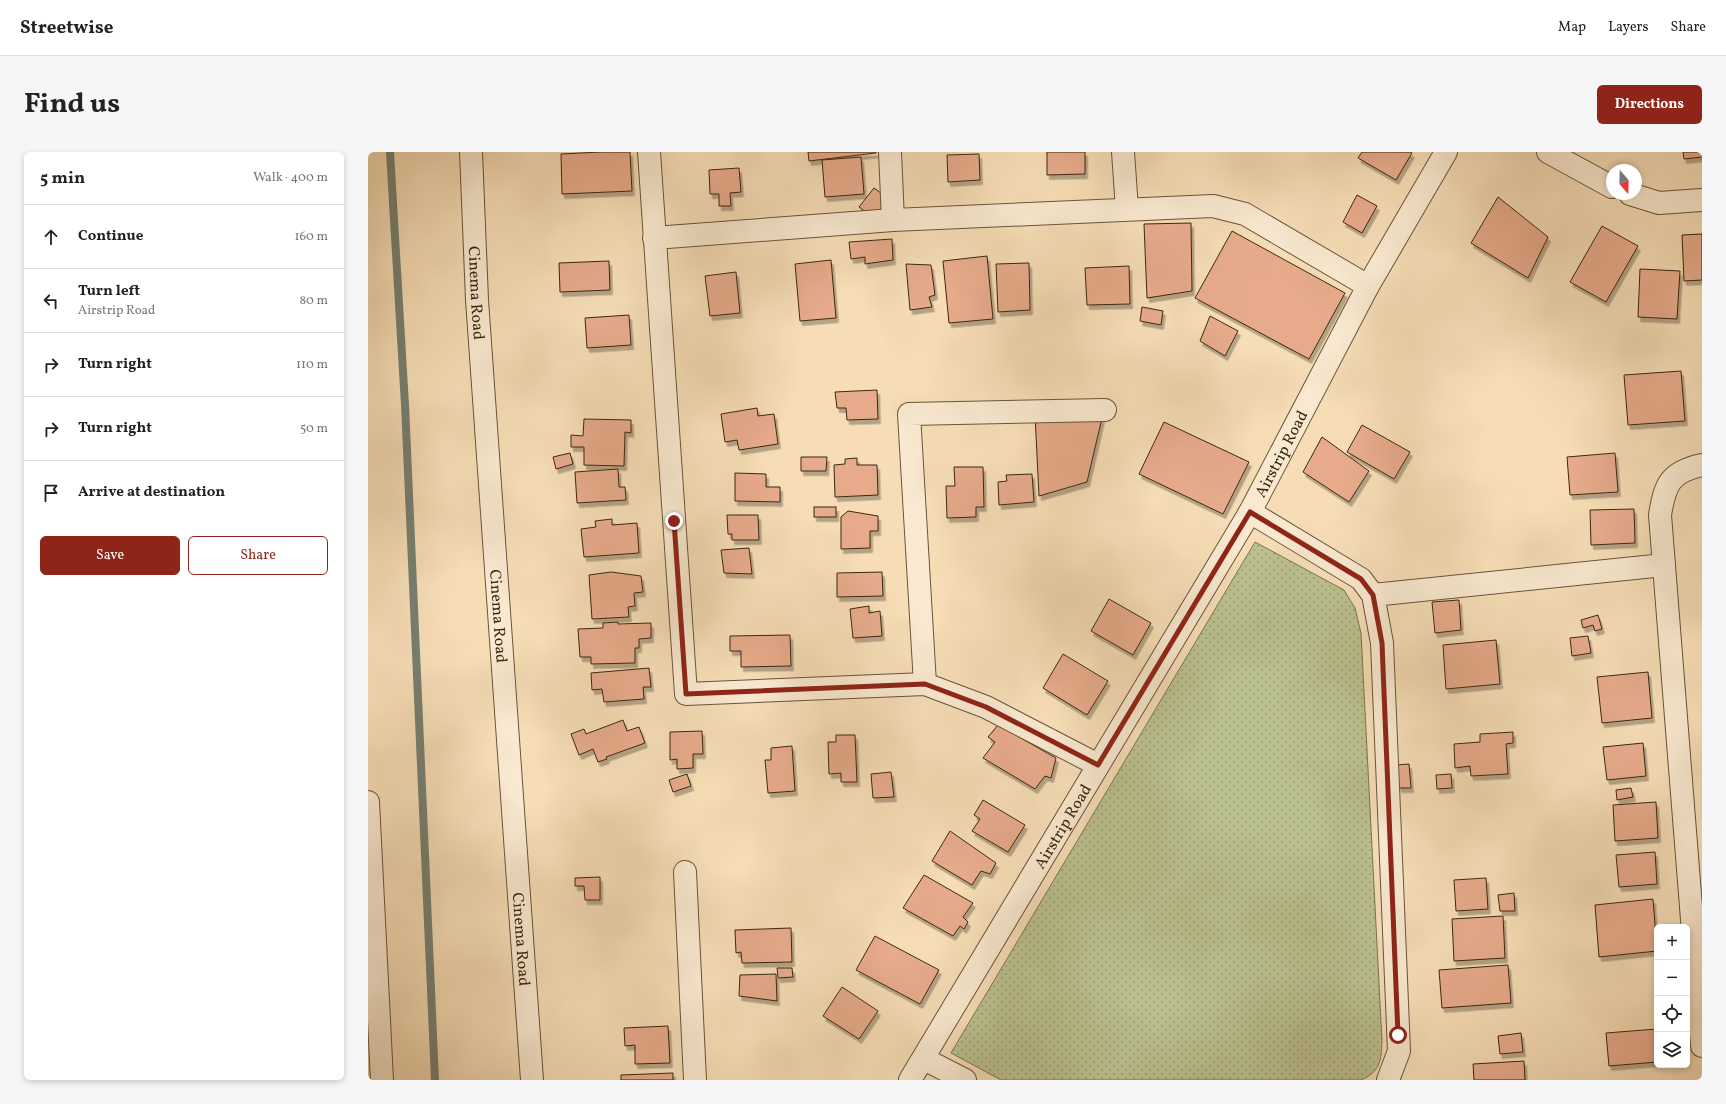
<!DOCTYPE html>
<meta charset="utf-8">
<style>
:root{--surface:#fff;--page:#f6f6f6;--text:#222;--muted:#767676;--line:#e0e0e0;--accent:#8f2418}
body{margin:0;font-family:Vollkorn,serif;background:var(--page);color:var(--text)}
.controls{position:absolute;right:12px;bottom:12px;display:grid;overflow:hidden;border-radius:6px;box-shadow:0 2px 6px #0003}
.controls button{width:36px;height:36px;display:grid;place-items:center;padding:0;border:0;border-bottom:1px solid var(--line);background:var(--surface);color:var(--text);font:20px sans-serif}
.compass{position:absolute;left:1238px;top:12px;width:36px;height:36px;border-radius:50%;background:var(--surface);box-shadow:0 2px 6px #0003;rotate:161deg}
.stop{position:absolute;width:12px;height:12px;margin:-9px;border:3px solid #8f2418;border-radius:50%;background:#fff}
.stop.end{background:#8f2418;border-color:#fff;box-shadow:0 1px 4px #0008}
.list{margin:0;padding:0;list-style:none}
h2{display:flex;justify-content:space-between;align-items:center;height:52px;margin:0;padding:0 16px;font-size:17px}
h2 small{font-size:13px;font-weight:400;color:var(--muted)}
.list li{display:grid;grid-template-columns:26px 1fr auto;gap:12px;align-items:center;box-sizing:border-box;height:64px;padding:0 16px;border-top:1px solid var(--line)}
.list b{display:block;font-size:15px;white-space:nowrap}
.list p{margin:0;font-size:13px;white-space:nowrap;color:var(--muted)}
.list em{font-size:13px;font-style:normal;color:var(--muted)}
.actions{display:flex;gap:8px;padding:12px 16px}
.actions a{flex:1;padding:9px 0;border:1px solid var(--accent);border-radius:6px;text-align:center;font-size:14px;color:var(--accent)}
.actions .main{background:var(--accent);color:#fff}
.icon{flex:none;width:22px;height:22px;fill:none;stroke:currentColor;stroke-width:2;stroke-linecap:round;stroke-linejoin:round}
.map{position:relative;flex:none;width:1334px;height:928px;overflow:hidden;border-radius:6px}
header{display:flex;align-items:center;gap:24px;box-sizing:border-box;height:56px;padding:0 20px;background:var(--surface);border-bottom:1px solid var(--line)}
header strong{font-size:19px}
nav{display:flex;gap:22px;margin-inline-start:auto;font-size:14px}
.intro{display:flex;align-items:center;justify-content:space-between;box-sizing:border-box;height:96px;padding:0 24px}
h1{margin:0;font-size:28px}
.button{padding:10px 18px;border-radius:6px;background:var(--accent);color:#fff;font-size:14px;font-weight:700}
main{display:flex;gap:24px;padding:0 24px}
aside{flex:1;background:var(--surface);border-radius:6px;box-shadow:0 2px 6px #0003}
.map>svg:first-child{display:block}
</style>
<header>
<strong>Streetwise</strong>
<nav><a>Map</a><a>Layers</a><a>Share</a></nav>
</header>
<div class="intro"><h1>Find us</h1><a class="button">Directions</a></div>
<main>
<aside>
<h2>5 min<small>Walk · 400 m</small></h2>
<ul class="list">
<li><svg class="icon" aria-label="ahead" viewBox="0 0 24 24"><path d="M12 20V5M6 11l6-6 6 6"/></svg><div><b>Continue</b></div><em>160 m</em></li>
<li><svg class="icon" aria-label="left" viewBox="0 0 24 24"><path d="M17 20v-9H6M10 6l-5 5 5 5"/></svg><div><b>Turn left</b><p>Airstrip Road</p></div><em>80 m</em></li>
<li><svg class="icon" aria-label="right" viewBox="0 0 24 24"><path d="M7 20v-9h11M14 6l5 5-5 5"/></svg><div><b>Turn right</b></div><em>110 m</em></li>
<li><svg class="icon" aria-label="right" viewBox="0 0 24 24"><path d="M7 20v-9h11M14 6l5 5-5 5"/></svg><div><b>Turn right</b></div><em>50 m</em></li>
<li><svg class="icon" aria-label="arrive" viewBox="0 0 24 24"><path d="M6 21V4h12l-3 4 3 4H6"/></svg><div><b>Arrive at destination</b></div></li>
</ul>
<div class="actions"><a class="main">Save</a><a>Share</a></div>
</aside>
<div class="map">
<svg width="1334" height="928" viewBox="0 0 1334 928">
<defs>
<pattern id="green-dots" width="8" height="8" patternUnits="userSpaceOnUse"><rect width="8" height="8" fill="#bbc18f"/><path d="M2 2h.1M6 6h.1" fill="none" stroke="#999d73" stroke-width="1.8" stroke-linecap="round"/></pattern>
<filter id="shadow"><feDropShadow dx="2.5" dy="4.5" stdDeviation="0" flood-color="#0004"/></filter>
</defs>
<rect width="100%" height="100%" fill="#f6ddb6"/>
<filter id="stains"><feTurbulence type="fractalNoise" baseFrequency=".005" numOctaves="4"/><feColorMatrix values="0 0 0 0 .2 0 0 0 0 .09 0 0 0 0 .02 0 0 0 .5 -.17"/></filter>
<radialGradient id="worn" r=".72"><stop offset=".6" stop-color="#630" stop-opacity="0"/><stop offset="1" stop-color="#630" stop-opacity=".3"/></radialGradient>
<path fill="url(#green-dots)" stroke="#7c7450" d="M887 390 976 438 987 456 993 481 1014 890C1013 909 1012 920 993 928H633L583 901Z"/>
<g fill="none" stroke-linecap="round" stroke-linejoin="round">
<path stroke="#768072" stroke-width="8" d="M22 0 37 253 67 928"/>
</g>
<g fill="#e7ab8b" stroke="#3c2710" filter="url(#shadow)">
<path d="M233 0H262L264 39 194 42 193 2Z"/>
<path d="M440 0H508V1L441 9Z"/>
<path d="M679 0H717V22L679 23Z"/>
<path d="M994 0H1042L1044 1 1028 28 990 6Z"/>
<path d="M1315 0H1334V5L1316 7Z"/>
<path d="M611 2 612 28 580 30 579 3Z"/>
<path d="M493 5 496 42 457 45 454 8Z"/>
<path d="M371 16 373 40 362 41 363 54H351V42H342L341 18Z"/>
<path d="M506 36 524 49 510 69 491 55Z"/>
<path d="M989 43 1009 54 994 81 975 70Z"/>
<path d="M1130 45 1180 85 1160 126 1103 91Z"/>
<path d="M823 71 824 139 779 146 776 72Z"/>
<path d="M1234 74 1270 94 1238 150 1202 130Z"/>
<path d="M864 79 977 141 941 207 827 146Z"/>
<path d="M1334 82V128L1316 129 1314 83Z"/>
<path d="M524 87 525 108 497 112V105L483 107 481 90Z"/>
<path d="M619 104 625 167 581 171 575 109Z"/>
<path d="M463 108 468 166 432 169 427 112Z"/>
<path d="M241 109 242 138 192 140 191 111Z"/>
<path d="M661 111 662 158 630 160 628 112Z"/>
<path d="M538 112 563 113 567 143 561 145 564 155 542 158Z"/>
<path d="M761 114 762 152 719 153 717 116Z"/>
<path d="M1272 117 1312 119 1309 167 1270 165Z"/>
<path d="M368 120 372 161 342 164 337 124Z"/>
<path d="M774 155 795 159 793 173 772 169Z"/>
<path d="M261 163 263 193 219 196 217 166Z"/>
<path d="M842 164 870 179 857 204 832 189Z"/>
<path d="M1313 219 1317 269 1260 273 1256 223Z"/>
<path d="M509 238 510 267 479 268 478 256H469L467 240Z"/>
<path d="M389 256 390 264 406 262 410 292 371 298 369 288 357 290 353 262Z"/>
<path d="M667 263 734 266 719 330 671 344Z"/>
<path d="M216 267 263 268V281L257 280 256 314 216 313V295H203V283L215 284Z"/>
<path d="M796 270 881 310 855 362 771 322Z"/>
<path d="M994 273 1042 300 1026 327 979 300Z"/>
<path d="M954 285 1001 319 981 350 935 320Z"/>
<path d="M202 301 205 312 188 317 185 305Z"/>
<path d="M1247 301 1250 340 1202 343 1199 305Z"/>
<path d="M433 305H459L458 319H433Z"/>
<path d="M489 306V313H509L510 343 467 345 466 313 477 312V307Z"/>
<path d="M586 315H615L616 355H608V365L579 366 578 334H587Z"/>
<path d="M250 317 251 335H257L258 348 209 351 207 320Z"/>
<path d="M367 321 398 322V335H412V350L367 349Z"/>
<path d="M664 322 666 350 631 353 630 330 639 329 638 323Z"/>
<rect x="446" y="355" width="22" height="10"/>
<path d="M1266 357 1267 391 1223 393 1222 358Z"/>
<path d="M480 359 510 364V379H502V396L473 397V365Z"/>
<path d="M359 363H390L391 388H364V382H360Z"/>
<path d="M244 367V373L269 371 271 401 216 405 213 377 228 375 227 369Z"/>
<path d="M381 396 384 422 356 421 353 398Z"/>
<path d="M243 420 273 424 275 440 266 441 267 454 260 455 261 465 224 467 221 423Z"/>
<path d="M514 420 515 444 469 445V421Z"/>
<path d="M741 447 783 471 765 503 723 479Z"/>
<path d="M1091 448 1093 478 1067 481 1064 450Z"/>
<path d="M501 454V461L512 459 514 484 485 486 482 457Z"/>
<path d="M1230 463 1234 477 1227 479 1225 473 1215 476 1213 468Z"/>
<path d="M250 470V472L283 471V486L271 487V496H267V511L223 512V505H212L210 477 235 476V471Z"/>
<path d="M422 483 423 514 373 515V499H362V484Z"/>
<path d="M1220 484 1223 501 1204 504 1202 486Z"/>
<path d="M1128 488 1132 532 1078 537 1075 493Z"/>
<path d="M695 502 740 529 719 563 675 536Z"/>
<path d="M281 516 283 535H275L276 547 236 550 234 537 224 538 223 521Z"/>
<path d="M1280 520 1284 566 1234 571 1229 525Z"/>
<path d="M255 568 259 579 271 575 277 591 238 605 239 607 230 610 225 597 211 603 203 582 216 577 218 582Z"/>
<path d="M630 573 688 606 683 626 677 624 667 637 615 606 627 590 620 585Z"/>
<path d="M334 579 335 602H325V616L309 617V607L302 608V580Z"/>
<path d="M1145 580V591L1138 592 1140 622 1103 624 1102 614 1087 616 1086 592 1112 590V582Z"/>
<path d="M468 583H487L489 630H473V621L461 622 460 590H468Z"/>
<path d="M1275 591 1278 624 1239 628 1235 595Z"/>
<path d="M424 594 427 639 400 641 397 608H403V596Z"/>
<path d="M1041 612 1043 636H1031L1028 613Z"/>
<path d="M523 620 526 645 505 646 503 622Z"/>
<path d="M319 622 323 634 305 640 301 628Z"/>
<path d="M1083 622 1084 636 1069 637 1068 623Z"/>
<path d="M1263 636 1265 645 1249 648 1248 638Z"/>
<path d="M615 648 657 673 640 700 604 679 612 667 606 663Z"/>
<path d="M1288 650 1290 686 1247 689 1245 653Z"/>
<path d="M582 679 628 711 622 722 613 719 604 733 564 709Z"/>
<path d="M1287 700 1289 732 1251 735 1248 703Z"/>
<path d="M556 723 605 751 595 765 600 770 596 777 592 774 585 784 535 756Z"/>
<path d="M232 725V748H217L216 734H207V726Z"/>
<path d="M1118 726 1120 757 1088 759 1086 728Z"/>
<path d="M1146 741 1147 759H1132L1130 743Z"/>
<path d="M1285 747 1289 799 1231 805 1227 753Z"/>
<path d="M1135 764 1137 806 1086 809 1084 767Z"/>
<path d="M423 776 424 810 374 811 373 800 368 801 367 778Z"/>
<path d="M507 784 571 818 552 852 488 818Z"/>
<path d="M1140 813 1143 851 1074 856 1071 818Z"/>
<path d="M409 816H424L425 825 410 826Z"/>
<path d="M408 822 409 849 371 844 372 823Z"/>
<path d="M474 835 510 859 491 887 455 864Z"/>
<path d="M300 874 302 911 267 912V893L257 894 256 876Z"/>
<path d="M1289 877V910L1241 914 1238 881Z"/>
<path d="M1153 881 1155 900 1132 902 1130 884Z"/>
<path d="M1156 909 1157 928H1106L1105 912Z"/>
<path d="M305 921V928H253V923Z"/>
</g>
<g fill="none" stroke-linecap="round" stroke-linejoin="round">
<defs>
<g id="minor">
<path id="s1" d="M103 0 109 148 164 928"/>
<path d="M281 0 318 542 557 532 618 555 730 613"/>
<path d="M522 0 525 68"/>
<path d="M755 0 759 57"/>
<path d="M1180 0 1244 35"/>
<path d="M1262 42 1291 51 1334 48"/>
<path d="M286 86 525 68 845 54 877 62 1000 134"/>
<path d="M1334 313C1302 320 1297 332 1292 363L1334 894"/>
<path d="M882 360 993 427 1005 443 1014 491 1031 899 1020 928"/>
<path d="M1005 443 1296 413"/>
<path d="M557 532 541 262 737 258"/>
<path d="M0 650 14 928"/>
<path d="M317 720 327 928"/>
<path d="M556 907 597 928"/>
<path id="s2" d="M542 928 882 360 1000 134 1078 0"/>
</g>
</defs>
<use href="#minor" stroke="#6a543a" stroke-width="24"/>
<use href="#minor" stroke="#f9e9d0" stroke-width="22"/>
</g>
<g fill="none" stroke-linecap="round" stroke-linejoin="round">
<path stroke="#8f2418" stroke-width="5" d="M306 369 318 542 557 532 618 555 730 613 882 360 993 427 1005 443 1014 491 1030 883"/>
</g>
<g text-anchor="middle" stroke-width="3" stroke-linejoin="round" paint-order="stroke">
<g font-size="16" fill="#3c2710" stroke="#f9e9d0">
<text dy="6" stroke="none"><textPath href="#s1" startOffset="141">Cinema Road</textPath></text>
<text dy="6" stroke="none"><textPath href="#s2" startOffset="728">Airstrip Road</textPath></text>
<text dy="6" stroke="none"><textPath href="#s1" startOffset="465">Cinema Road</textPath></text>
<text dy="6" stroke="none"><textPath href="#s2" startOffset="296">Airstrip Road</textPath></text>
<text dy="6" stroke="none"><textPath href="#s1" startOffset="789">Cinema Road</textPath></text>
</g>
</g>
<rect width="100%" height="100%" filter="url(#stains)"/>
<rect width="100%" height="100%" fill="url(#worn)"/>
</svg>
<div class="controls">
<button>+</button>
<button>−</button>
<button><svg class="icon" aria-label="locate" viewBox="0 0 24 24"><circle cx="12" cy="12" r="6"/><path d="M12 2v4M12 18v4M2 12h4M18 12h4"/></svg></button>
<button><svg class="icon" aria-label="layers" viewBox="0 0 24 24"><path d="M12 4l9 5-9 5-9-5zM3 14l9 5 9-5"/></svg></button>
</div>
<svg class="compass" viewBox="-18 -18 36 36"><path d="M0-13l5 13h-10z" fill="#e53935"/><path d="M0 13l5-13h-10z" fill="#767676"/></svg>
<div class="stop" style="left:1030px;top:883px"></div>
<div class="stop end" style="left:306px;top:369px"></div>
</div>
</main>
